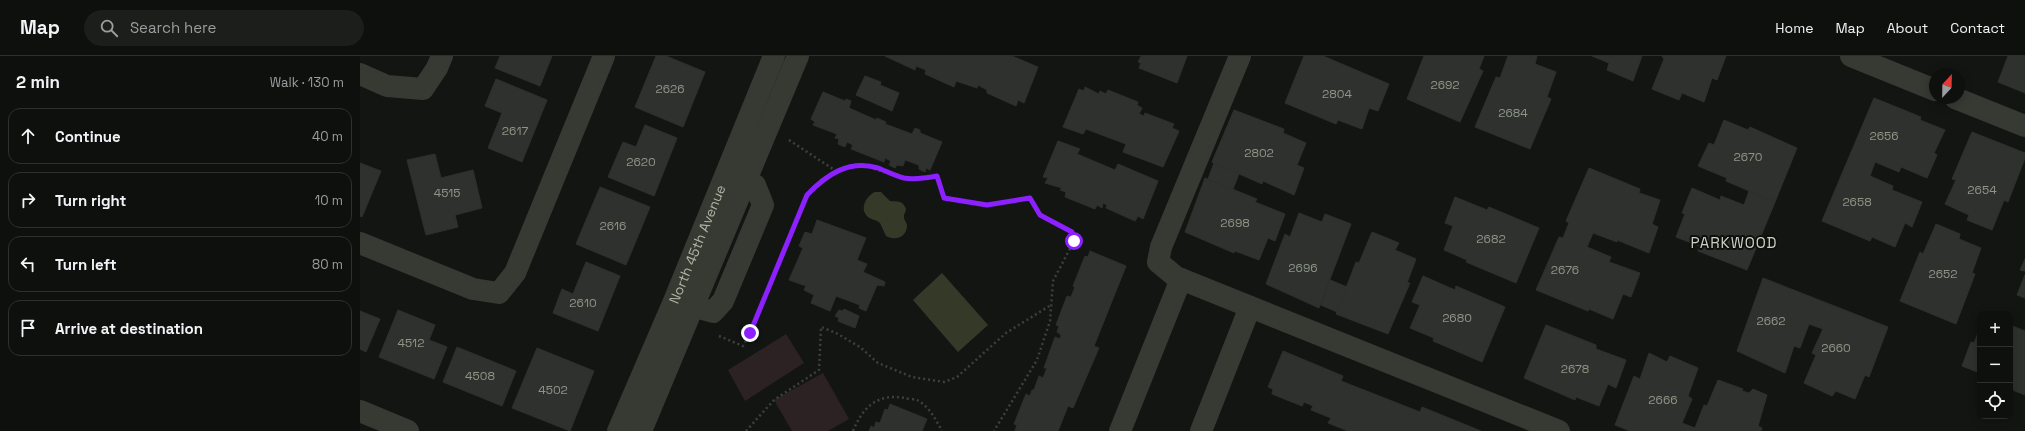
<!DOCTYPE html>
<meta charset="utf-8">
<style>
:root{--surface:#0e100e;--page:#1c1e1c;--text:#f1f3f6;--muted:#9b9d9e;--line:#2e302e}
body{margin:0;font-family:"Space Grotesk",sans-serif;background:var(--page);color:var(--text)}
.controls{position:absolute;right:12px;bottom:12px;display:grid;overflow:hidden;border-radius:8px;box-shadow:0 2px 10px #0003}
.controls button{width:36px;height:36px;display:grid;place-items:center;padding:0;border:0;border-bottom:1px solid var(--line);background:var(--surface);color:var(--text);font:20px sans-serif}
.compass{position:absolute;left:1569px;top:12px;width:36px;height:36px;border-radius:50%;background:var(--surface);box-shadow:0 2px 10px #0003;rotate:22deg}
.stop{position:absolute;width:12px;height:12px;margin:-9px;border:3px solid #8c20ff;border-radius:50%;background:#fff}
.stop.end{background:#8c20ff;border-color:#fff;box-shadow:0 1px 4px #0008}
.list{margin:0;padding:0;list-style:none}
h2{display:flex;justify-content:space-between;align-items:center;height:52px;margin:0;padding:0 16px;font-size:17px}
h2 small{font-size:13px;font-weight:400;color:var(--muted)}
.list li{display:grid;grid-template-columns:26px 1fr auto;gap:12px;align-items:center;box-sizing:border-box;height:56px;margin:0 8px 8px;padding:0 8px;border:1px solid var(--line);border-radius:12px}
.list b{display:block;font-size:15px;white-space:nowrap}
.list em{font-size:13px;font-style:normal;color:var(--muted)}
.icon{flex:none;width:22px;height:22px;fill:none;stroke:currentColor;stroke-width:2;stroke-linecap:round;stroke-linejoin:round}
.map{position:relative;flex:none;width:1665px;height:375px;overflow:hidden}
header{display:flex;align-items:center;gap:24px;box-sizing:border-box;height:56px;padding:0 20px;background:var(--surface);border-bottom:1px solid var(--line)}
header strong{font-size:19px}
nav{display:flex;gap:22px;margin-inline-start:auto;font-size:14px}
.search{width:280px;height:36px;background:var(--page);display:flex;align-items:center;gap:10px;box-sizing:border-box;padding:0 14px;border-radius:22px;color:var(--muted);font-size:15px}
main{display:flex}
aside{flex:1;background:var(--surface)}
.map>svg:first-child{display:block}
</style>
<header>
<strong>Map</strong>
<div class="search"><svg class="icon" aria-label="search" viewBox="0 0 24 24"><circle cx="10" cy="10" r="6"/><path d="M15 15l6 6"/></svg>Search here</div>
<nav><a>Home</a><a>Map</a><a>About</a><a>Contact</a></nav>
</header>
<main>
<aside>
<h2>2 min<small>Walk · 130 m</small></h2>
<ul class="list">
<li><svg class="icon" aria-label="ahead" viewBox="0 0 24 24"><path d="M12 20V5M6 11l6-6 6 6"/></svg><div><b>Continue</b></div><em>40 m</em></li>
<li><svg class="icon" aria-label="right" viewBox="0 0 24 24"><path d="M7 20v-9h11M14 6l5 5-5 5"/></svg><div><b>Turn right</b></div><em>10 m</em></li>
<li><svg class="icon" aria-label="left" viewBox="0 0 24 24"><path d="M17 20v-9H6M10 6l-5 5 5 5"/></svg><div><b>Turn left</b></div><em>80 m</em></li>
<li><svg class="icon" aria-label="arrive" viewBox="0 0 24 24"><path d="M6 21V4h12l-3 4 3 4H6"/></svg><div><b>Arrive at destination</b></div></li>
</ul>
</aside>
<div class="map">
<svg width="1665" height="375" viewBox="0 0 1665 375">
<rect width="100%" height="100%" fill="#131513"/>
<g fill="#2d2223">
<path d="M426 278 444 307 385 345 368 314Z"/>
<path d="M463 317 489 363 468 375H432L414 344Z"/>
</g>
<g fill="#353a28">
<path d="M515 136H521L530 145C539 146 542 144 546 153 546 156 543 159 544 161 544 165 547 166 547 170 546 182 535 185 526 180L520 167C517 164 512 164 508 161 499 153 506 140 515 136Z"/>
<path d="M582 217 628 269 598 296 553 244Z"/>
</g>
<g fill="#2e312e" stroke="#2d312d">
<path d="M140 0H192L180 30 135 12Z"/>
<path d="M296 0H306L345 16 323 71 275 51Z"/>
<path d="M525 0H652L678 11 664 47 658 44 656 50 627 37V34L618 29 617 32 596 25 594 31 565 18 566 14 556 10 555 14Z"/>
<path d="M781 0H827L817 27 779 12 781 7 778 6Z"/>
<path d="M944 0H963L1029 28 1018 55 1009 52 1002 73 978 64 976 68 925 47Z"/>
<path d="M1064 0H1124L1119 13 1123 15 1100 66 1047 43Z"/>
<path d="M1148 0H1177L1175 8 1196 16 1187 41 1191 43 1170 93 1115 71 1136 21 1140 22Z"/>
<path d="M1232 0H1282L1273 25 1247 14 1249 7Z"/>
<path d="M1366 0 1357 24 1352 22 1344 46 1322 37 1319 44 1292 33 1304 3 1302 0Z"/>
<path d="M1648 0H1665V37L1638 26Z"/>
<path d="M505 20 521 26 520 29 539 37 532 55 496 39Z"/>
<path d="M136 23 187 44 162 106 128 92 142 57 125 50Z"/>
<path d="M725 31 739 38 740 35 746 38 748 34 778 46 777 49 782 52 779 58 784 60 785 57 814 68 812 72 819 75 803 111 763 96 766 88 726 73 723 78 703 71 719 33 724 35Z"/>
<path d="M463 36 485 45 486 43 491 45 489 52 516 64 517 62 526 66 525 68 552 78 555 72 560 74V77L582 86 570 114 566 112 565 116 559 113V109L545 104 543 110 537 109 535 112 529 109 531 105 525 102 524 106 491 93 493 89 487 86 485 91 478 88 479 83 475 82 477 78 453 69 455 66 451 63Z"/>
<path d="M1514 42 1561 61 1560 64 1585 74 1574 97 1577 99 1567 122 1541 111 1539 116 1515 106 1510 120 1533 130 1532 134 1562 146 1552 171 1545 167 1535 191 1512 181 1510 185 1462 165Z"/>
<path d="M874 54 924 73 923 77 946 87 937 109 944 112 934 139 903 125 902 128 852 106Z"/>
<path d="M1364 64 1388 74 1390 71 1437 92 1415 146 1366 125 1367 122 1338 110 1349 87 1354 89Z"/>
<path d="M285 69 317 82 294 140 248 121 263 86 276 91Z"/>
<path d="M1612 76 1665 97V102L1648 146 1644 144 1632 174 1607 164 1609 159 1585 148 1596 124 1592 123Z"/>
<path d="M698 85 720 93 717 98 755 114 758 108 798 125 783 163 778 160 775 165 746 152 747 149 743 147 742 152 737 149 735 153 705 141 706 136 700 134 702 132 685 127 688 122 683 121Z"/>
<path d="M75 98 81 122 113 114 122 152 95 159 98 171 66 179 47 104Z"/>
<path d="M0 107 21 115 2 161 0 160Z"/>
<path d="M854 107 879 118 873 133 848 123Z"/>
<path d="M1229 112 1280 133 1279 137 1300 144 1292 168 1298 171 1289 197 1257 184V186L1233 177 1227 191 1251 201 1249 206 1280 217 1271 241 1263 238 1253 263 1229 253 1228 255 1176 234 1199 181 1203 182 1209 167 1206 165Z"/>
<path d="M845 122 897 143 895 146 925 158 915 185 908 182 899 204 875 195 874 197 825 176Z"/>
<path d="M240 131 290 151 266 209 216 188Z"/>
<path d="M1332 132 1360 144 1361 140 1384 149 1389 135 1415 146 1387 214 1338 195 1339 190 1316 181 1325 158 1322 157Z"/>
<path d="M1095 141 1127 154 1129 151 1179 172 1156 227 1106 206 1107 204 1084 194 1093 170 1085 167Z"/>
<path d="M939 157 962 166 965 158 991 168 959 252 906 228 925 178 930 181Z"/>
<path d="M457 164 506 182 497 204 507 208 503 216 525 226 524 230 517 229 506 255 499 252 500 249 476 240 470 255 451 247 454 239 444 234 446 230 429 224 443 192 439 190 445 176 452 178Z"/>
<path d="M1576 168 1600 178 1599 183 1621 192 1612 217 1615 218 1596 268 1540 245 1560 196 1563 198Z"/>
<path d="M1012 176 1039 187 1035 194 1056 203 1047 227H1050L1028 278 976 258 996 206 999 207Z"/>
<path d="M730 195 766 210 734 290 739 292 713 352 708 350 698 375H655L657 369 654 368 666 338 670 340 672 334H674L679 320 683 322 687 312H684L695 281 700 283 701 279 697 276 699 270 696 269 707 240 711 241 715 231 713 230 725 200 728 201Z"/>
<path d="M1665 203V215L1660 214Z"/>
<path d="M226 206 260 220 238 275 193 257 202 233 213 238Z"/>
<path d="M1665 219V242L1657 239Z"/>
<path d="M1063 220 1095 234 1096 230 1145 251 1122 306 1073 285 1074 282 1050 272 1060 249 1052 246Z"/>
<path d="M1403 222 1528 271 1509 321 1505 319 1495 343 1476 335 1472 340 1444 327 1456 299 1452 297 1463 273 1449 268 1440 292 1434 290 1425 317 1377 295Z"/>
<path d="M970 224 987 231 977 256 961 249Z"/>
<path d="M484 253 499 260 495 272 478 265 479 262 475 260 479 254 483 255Z"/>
<path d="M38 254 75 269 69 284 87 291 74 323 19 301Z"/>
<path d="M0 255 20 263 6 296 0 293Z"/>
<path d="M1186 269 1236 289V293L1266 304 1256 332 1248 328 1239 350 1216 341 1215 344 1164 322Z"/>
<path d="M1650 269 1665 275V339L1650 333Z"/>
<path d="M1620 272V317L1602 310 1611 286 1614 287Z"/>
<path d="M97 291 156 315 142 350 83 326Z"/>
<path d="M177 292 234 315 210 375 152 352Z"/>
<path d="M923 295 983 320 981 325 1060 356 1062 351 1121 375H988L968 367 971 362 951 354 953 350 944 346 942 350 912 338 913 333 908 331Z"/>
<path d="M1289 297 1307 306 1310 300 1338 312 1328 340 1332 343 1322 367 1335 372 1344 349 1347 350 1358 324 1383 333 1382 335 1389 337 1393 333 1407 339 1398 370 1402 372 1401 375H1270L1255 369 1274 320 1280 323Z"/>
<path d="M530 348 567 363 562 375H509L511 370 514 372 516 366 520 367 525 353 528 354Z"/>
</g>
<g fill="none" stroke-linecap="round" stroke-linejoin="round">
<g stroke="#3d4139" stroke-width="2.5" stroke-dasharray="2 3" stroke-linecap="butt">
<path d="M429 84 476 115 491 110H505L543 122 559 123 577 120 584 143 627 149 670 142 680 159 712 176 714 185 693 225 690 265 677 304 634 375"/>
<path d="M359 280 383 290 390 277 447 139 462 123 476 115"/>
<path d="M386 375 414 344 459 314 461 271 476 277 500 291 518 307 552 321 584 326 597 321 646 277 691 249"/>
<path d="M493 375C503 351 517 337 545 342 548 343 554 343 557 344 569 350 576 364 582 375"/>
</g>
<g stroke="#363a33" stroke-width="22">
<path d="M880 0 801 191 798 206 816 221 1199 375"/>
<path d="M1491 0 1575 34"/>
<path d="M0 18 27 30 63 33 77 12 82 0"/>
<path d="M1595 42 1665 70"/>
<path d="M0 187 113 233 139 237 155 217 244 0"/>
<path d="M321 247 353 256 363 245 403 149 395 129 375 120"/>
<path d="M0 355 48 375"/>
<path id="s1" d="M258 375 314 245 414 0"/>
<path d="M281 375 438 0"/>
<path d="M760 375 821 223"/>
<path d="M841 375 890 251"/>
</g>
</g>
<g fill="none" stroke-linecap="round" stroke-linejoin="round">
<path stroke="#8c20ff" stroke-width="5" d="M390 277 447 139C466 119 489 103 518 112 526 115 535 120 544 122 555 124 566 122 577 120L584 142 627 149 670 142 680 159 712 176 714 185"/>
</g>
<g text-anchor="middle" stroke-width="4" stroke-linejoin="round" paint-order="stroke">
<g font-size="12" fill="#8d9586">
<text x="1085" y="33">2692</text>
<text x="310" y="37">2626</text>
<text x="977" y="42">2804</text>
<text x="1153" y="61">2684</text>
<text x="155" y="79">2617</text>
<text x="1524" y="84">2656</text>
<text x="899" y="101">2802</text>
<text x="1388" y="105">2670</text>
<text x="281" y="110">2620</text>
<text x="1622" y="138">2654</text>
<text x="87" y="141">4515</text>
<text x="1497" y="150">2658</text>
<text x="875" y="171">2698</text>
<text x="253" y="174">2616</text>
<text x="1131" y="187">2682</text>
<text x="943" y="216">2696</text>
<text x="1205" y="218">2676</text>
<text x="1583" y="222">2652</text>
<text x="223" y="251">2610</text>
<text x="1097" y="266">2680</text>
<text x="1411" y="269">2662</text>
<text x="51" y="291">4512</text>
<text x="1476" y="296">2660</text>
<text x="1215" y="317">2678</text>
<text x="120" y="324">4508</text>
<text x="193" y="338">4502</text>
<text x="1303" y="348">2666</text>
</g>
<g font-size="14" fill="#adb6a3" stroke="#0e100e">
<text dy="5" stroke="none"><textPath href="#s1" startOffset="203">North 45th Avenue</textPath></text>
</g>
<g font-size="15" letter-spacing="1" fill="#cbd2c4" stroke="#0e100e">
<text x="1374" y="192">PARKWOOD</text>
</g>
</g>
</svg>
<div class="controls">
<button>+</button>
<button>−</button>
<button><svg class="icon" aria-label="locate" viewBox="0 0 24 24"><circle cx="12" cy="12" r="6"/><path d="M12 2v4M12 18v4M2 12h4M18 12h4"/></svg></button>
</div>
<svg class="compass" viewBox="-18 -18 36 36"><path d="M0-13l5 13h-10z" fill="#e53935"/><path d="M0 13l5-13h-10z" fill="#9b9d9e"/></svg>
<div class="stop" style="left:714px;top:185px"></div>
<div class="stop end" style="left:390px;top:277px"></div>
</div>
</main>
